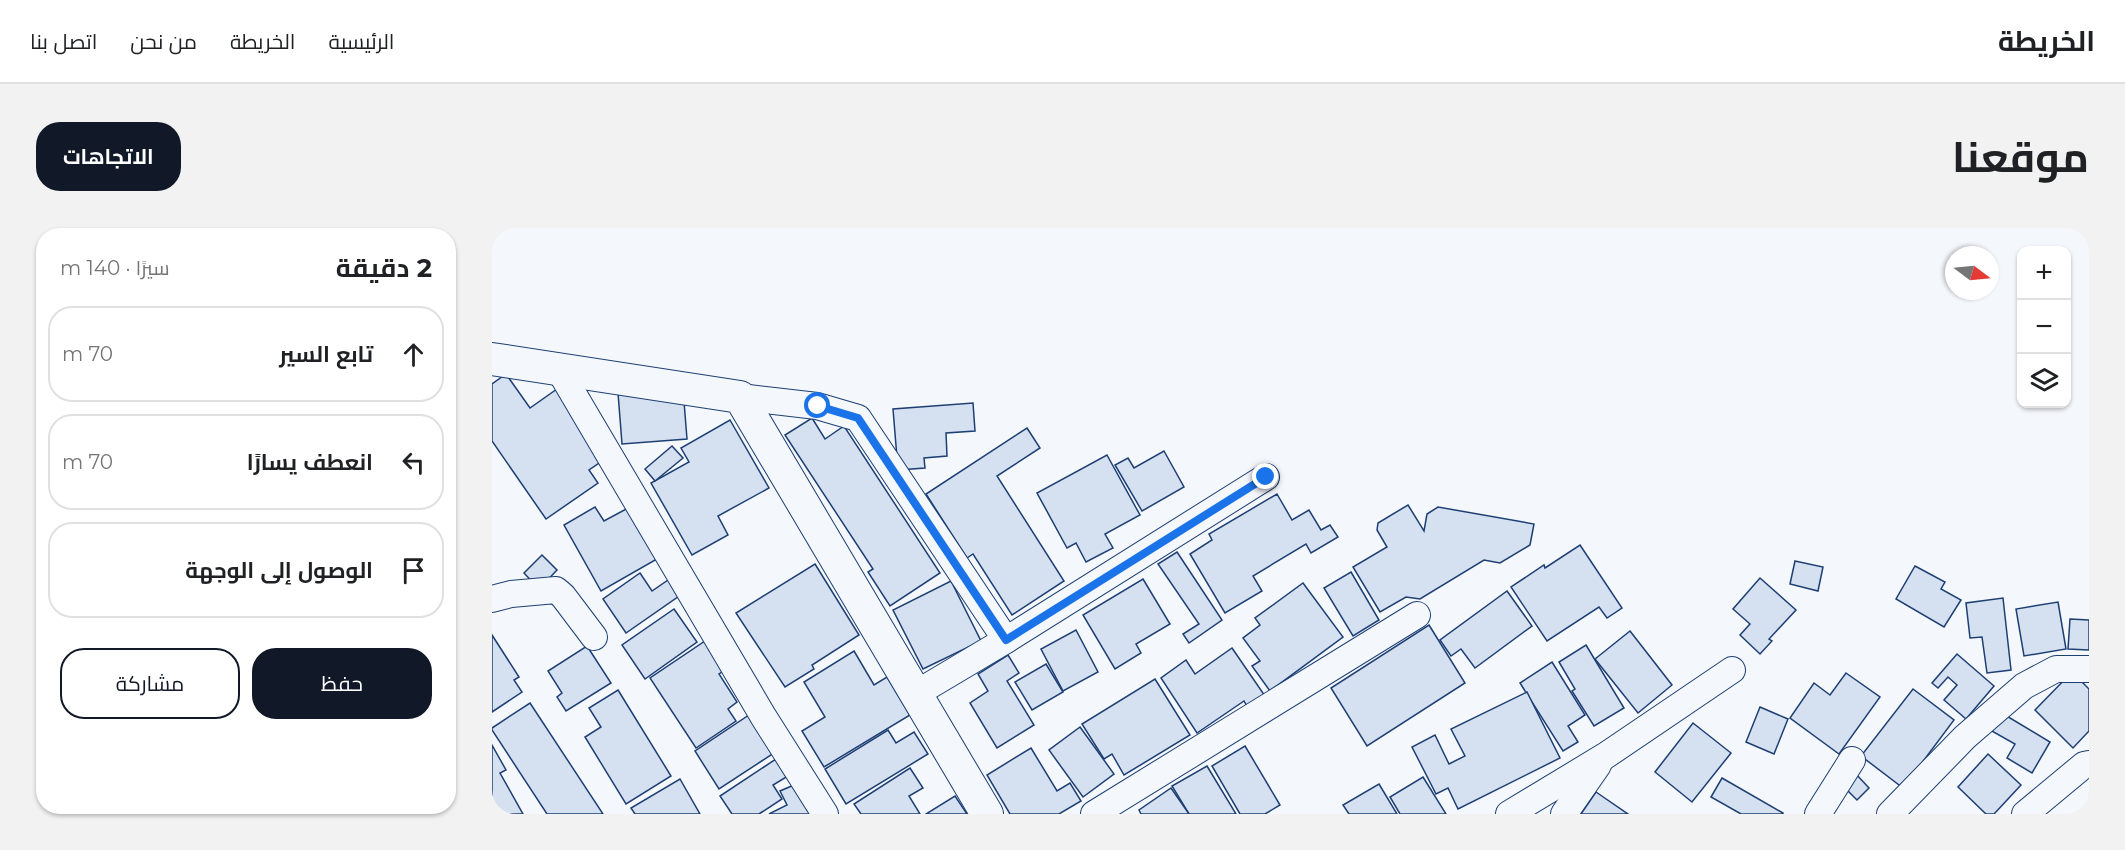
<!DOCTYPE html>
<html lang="ar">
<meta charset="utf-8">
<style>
:root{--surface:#fff;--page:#f2f2f2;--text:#202124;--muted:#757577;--line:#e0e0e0;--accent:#111827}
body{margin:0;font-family:Montserrat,Cairo,sans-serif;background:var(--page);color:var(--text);direction:rtl}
.controls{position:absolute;right:18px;top:18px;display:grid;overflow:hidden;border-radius:12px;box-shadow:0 2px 4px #0004}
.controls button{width:54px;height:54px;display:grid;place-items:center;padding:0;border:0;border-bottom:2px solid var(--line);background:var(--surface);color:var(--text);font:30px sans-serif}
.compass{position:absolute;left:1453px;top:18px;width:54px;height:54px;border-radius:50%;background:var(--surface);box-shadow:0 2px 4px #0004;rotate:106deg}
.stop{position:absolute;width:18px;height:18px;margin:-14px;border:4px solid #1a73e8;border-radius:50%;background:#fff}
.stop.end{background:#1a73e8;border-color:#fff;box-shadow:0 2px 6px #0008}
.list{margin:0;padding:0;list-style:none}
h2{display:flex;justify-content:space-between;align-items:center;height:78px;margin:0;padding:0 24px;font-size:26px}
h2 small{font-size:20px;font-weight:400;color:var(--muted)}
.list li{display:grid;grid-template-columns:39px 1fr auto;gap:18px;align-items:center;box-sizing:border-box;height:96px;margin:0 12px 12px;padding:0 12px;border:2px solid var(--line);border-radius:24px}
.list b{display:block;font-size:22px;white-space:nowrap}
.list em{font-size:20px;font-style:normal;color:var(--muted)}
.actions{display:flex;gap:12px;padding:18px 24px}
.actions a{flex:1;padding:14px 0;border:2px solid var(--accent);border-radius:24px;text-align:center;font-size:21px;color:var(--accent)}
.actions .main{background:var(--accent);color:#fff}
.icon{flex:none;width:33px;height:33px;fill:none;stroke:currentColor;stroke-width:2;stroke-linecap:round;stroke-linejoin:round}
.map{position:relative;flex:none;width:1597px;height:586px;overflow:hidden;direction:ltr;border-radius:24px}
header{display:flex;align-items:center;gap:36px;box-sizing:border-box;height:84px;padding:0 30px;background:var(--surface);border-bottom:2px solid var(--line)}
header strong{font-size:28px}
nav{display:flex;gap:33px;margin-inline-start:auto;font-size:21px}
.intro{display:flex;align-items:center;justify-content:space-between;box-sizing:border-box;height:144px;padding:0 36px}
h1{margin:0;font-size:42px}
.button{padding:15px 27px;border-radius:24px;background:var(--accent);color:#fff;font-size:21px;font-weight:700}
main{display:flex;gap:36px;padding:0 36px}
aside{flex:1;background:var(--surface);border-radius:24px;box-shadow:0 2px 4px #0004}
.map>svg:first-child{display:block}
</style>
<header>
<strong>الخريطة</strong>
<nav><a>الرئيسية</a><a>الخريطة</a><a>من نحن</a><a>اتصل بنا</a></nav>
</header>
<div class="intro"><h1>موقعنا</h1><a class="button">الاتجاهات</a></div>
<main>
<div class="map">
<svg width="1597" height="586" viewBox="0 0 1597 586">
<rect width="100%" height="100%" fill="#f4f7fb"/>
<g fill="#d5e0f0" stroke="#1d3f73" stroke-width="1.5">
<path d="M14 146 38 180 65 161 113 231 97 242 106 255 54 291 0 213V156Z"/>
<path d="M191 161 195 211 130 216 126 165Z"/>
<path d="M481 175 483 203 454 205 455 228 432 230 433 240 406 242 401 181Z"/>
<path d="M320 190 333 211 352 198 448 345 398 378 376 344 381 341 293 207Z"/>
<path d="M238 192 277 260 226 288 236 307 200 327 159 255 197 234 189 220Z"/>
<path d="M535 200 548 220 505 248 572 353 520 387 481 326 475 330 434 266Z"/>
<path d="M180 218 191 230 163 253 153 241Z"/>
<path d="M672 223 692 259 650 283 623 237 636 230 642 240Z"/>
<path d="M615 227 648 287 613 306 621 320 594 334 584 315 575 320 545 265Z"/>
<path d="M785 266 800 292 817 282 829 302 838 297 846 309 819 325 814 316 761 348 770 363 733 385 698 326 720 312 717 306Z"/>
<path d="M916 277 932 303 935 286 946 279 1042 296 1038 317 1008 335 992 332 928 371 914 369 888 384 861 339 895 319 885 302 886 295Z"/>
<path d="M103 279 112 293 136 280 165 331 109 363 72 297Z"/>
<path d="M1088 317 1130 380 1115 390 1107 379 1055 413 1019 359 1052 337 1053 340Z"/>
<path d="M685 324 730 392 697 415 691 406 707 396 666 336Z"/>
<path d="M50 327 65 342 47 361 32 345Z"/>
<path d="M1303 333 1331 339 1326 363 1298 356Z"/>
<path d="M323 336 367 407 320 437 322 441 293 459 244 385Z"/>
<path d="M1423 338 1453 354 1449 361 1469 372 1452 399 1404 371Z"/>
<path d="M859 344 887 392 861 408 832 360Z"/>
<path d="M148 345 160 363 179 350 190 366 134 405 111 371Z"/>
<path d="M1268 350 1304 382 1277 411 1280 413 1268 426 1248 407 1258 396 1241 381Z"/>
<path d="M651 351 678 396 644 416 649 425 623 441 591 387Z"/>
<path d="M459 353 489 413 431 441 401 382Z"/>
<path d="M811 355 851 409 778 463 760 438 768 433 751 410 768 397 763 390Z"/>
<path d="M1015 363 1040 398 983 440 969 421 959 428 948 412Z"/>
<path d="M1511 370 1519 442 1495 445 1490 409 1478 410 1474 375Z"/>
<path d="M1566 374 1574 421 1532 428 1524 381Z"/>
<path d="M182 381 205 414 153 451 130 417Z"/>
<path d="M1578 391 1597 392V422L1576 421Z"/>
<path d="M937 397 973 455 875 518 839 460Z"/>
<path d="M584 402 606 444 571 463 549 421Z"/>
<path d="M1138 403 1180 457 1146 485 1103 431Z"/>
<path d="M0 407 27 449 22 452 30 464 0 484Z"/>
<path d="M213 413 233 442 227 446 245 474 236 481 244 493 204 520 158 450Z"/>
<path d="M1094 417 1132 480 1102 498 1080 463 1083 461 1067 434Z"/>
<path d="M95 418 119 455 74 483 65 469 70 465 56 443Z"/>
<path d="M740 420 773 468 756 480 752 473 705 505 669 450 694 432 703 446Z"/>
<path d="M362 423 382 457 395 449 418 487 332 539 310 503 333 489 312 454Z"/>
<path d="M1465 426 1502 458 1474 491 1452 472 1465 457 1456 449 1446 460 1440 455Z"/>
<path d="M516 427 527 445 515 453 542 497 505 520 478 475 496 463 486 446Z"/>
<path d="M1060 434 1093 487 1076 498 1086 514 1071 523 1028 455Z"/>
<path d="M554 436 571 464 540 482 523 454Z"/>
<path d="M1580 444 1597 461V503L1581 520 1543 482Z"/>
<path d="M1354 445 1388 469 1347 526 1298 490 1322 455 1338 467Z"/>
<path d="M663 451 698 507 632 547 620 526 612 531 590 496Z"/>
<path d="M1421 461 1462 492 1411 560 1369 528Z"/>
<path d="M126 462 179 548 134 576 93 509 109 499 97 480Z"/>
<path d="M1035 464 1068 530 966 581 956 560 944 566 920 519 943 507 957 536 973 528 959 501Z"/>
<path d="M38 475 111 586H55L0 502V500Z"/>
<path d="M1268 479 1296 491 1282 526 1254 514Z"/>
<path d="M263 483 288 521 227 561 203 523Z"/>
<path d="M1508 484 1558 514 1540 545 1515 530 1523 516 1498 502Z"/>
<path d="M1201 495 1239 525 1200 574 1163 544Z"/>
<path d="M588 499 622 546 591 569 557 522Z"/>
<path d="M396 502 404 515 422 504 436 526 354 576 333 541Z"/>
<path d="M0 517 14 542 8 545 31 586H0Z"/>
<path d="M753 518 788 577 773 586H748L720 538Z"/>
<path d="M539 520 565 563 578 555 589 573 567 586H518L495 547Z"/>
<path d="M1496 526 1529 557 1502 586H1494L1466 559Z"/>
<path d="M284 531 296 548 281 557 290 571 267 586H240L228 568Z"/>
<path d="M715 538 744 586H697L680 558Z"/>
<path d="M418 540 431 560 417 568 428 586H369L362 576Z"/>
<path d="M1364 546 1377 560 1365 572 1351 558Z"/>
<path d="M931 549 954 586H908L898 569Z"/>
<path d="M1230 550 1291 585V586H1249L1219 569Z"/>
<path d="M188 551 208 586H143L139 580Z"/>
<path d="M309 554 324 586H277L295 577 288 563Z"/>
<path d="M887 556 905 586H857L851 577Z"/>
<path d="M679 560 697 586H649L647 582Z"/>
<path d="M1104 564 1136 586H1089Z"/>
<path d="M463 568 475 586H434Z"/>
</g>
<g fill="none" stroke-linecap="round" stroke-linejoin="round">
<defs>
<g id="minor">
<path d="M66 140 271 488 333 586"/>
<path d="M248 169 325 178 366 190 514 412"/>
<path d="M0 371 19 366 64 362 71 368 102 409"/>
<path d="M425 465 514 412 774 249"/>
<path d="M602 586 925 387"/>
<path d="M1017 586 1113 528 1240 442"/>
<path d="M1072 586 1106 537"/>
<path d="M1326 586 1360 532"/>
<path d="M1398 586 1473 509 1532 458 1564 441H1597"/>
<path d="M1533 586 1592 537 1597 536"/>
</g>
<path id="tertiary" d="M0 131 248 169 495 586"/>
</defs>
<use href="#minor" stroke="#1d3f73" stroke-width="28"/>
<use href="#tertiary" stroke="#1d3f73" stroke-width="34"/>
<use href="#minor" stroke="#f4f7fb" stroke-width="26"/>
<use href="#tertiary" stroke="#f4f7fb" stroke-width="32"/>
</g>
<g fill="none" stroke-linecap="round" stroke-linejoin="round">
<path stroke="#1a73e8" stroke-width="8" d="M326 178 366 190 514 412 774 249"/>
</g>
</svg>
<div class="controls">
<button>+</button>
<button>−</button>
<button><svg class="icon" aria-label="layers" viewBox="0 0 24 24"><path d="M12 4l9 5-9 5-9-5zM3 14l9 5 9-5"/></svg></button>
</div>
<svg class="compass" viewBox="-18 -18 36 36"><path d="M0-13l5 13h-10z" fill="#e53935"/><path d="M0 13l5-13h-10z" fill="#757577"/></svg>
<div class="stop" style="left:326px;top:178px"></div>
<div class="stop end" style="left:774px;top:249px"></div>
</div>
<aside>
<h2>2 دقيقة<small>سيرًا · 140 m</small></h2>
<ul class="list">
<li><svg class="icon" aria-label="ahead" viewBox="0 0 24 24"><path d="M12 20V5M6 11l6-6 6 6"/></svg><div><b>تابع السير</b></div><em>70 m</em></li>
<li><svg class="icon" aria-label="left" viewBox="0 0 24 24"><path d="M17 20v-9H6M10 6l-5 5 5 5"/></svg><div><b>انعطف يسارًا</b></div><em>70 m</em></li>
<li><svg class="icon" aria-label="arrive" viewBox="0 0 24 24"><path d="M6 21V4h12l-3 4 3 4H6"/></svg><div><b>الوصول إلى الوجهة</b></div></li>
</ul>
<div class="actions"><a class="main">حفظ</a><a>مشاركة</a></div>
</aside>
</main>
